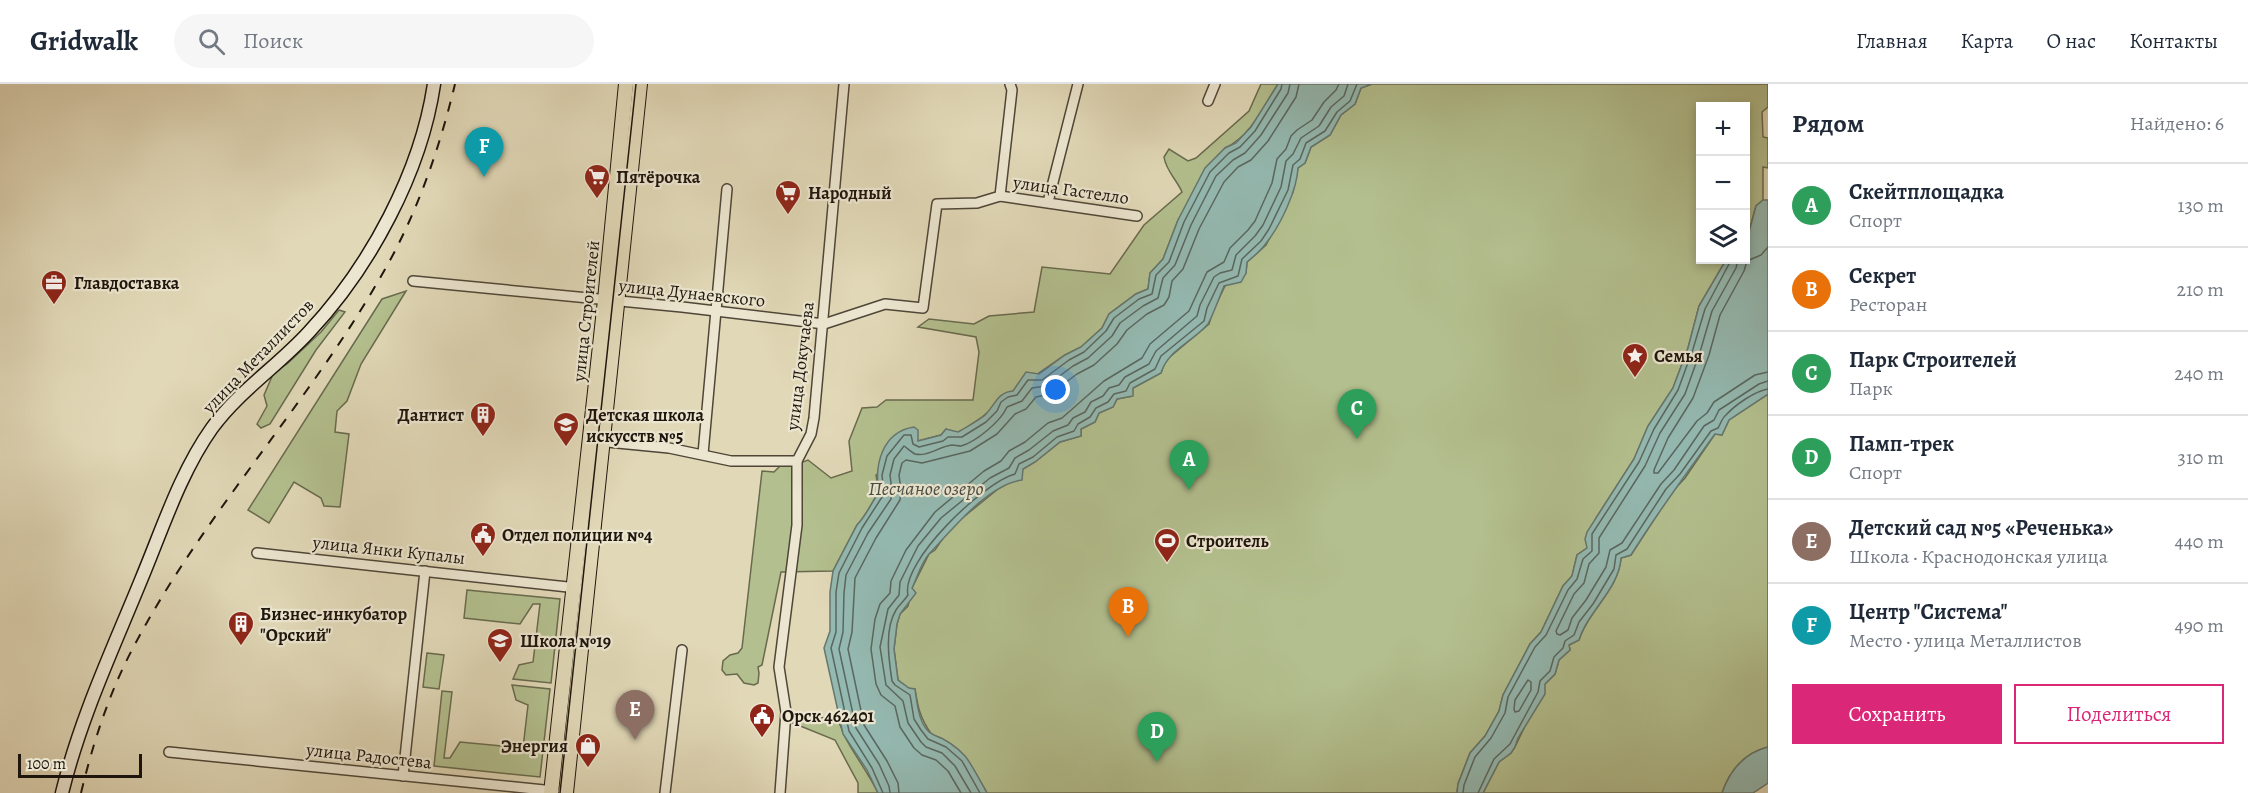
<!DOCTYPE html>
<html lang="ru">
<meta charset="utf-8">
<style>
:root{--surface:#fff;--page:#f6f6f7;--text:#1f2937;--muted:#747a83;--line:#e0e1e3;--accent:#db2777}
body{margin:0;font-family:Alegreya,serif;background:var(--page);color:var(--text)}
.controls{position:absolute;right:18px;top:18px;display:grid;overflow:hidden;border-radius:0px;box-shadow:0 3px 9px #0003}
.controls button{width:54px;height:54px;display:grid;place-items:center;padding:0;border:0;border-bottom:2px solid var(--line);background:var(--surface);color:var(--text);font:30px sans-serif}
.scale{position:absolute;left:18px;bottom:15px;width:124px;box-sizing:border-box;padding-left:6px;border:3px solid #1e150d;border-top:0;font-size:16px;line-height:21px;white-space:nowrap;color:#1e150d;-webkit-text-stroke:4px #ece6d0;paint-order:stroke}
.you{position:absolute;left:1056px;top:306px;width:21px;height:21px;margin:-15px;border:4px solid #fff;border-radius:50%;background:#1a73e8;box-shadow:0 0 0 9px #1a73e833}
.badge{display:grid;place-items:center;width:39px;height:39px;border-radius:50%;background:var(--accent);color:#fff;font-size:20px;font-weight:700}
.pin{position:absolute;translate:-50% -50px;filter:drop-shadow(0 2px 3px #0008)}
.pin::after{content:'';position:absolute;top:32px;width:21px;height:18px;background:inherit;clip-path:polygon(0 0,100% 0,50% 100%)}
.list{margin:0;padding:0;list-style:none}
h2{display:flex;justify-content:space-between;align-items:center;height:78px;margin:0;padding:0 24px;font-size:26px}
h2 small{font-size:20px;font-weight:400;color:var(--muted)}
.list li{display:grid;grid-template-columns:39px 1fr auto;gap:18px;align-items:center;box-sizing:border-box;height:84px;padding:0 24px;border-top:2px solid var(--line)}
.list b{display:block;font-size:22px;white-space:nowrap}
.list p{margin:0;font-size:20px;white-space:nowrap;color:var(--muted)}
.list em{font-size:20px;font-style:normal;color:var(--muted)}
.actions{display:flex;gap:12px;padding:18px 24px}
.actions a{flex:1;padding:14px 0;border:2px solid var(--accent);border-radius:0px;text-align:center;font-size:21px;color:var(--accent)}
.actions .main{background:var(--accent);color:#fff}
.icon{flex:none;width:33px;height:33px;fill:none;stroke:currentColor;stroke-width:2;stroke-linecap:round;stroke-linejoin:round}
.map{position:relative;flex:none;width:1768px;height:709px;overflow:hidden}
header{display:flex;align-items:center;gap:36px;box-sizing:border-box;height:84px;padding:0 30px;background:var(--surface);border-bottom:2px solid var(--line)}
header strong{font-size:28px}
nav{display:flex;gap:33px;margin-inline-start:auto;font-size:21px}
.search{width:420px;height:54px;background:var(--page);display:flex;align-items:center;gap:15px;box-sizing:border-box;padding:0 21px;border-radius:33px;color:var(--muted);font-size:22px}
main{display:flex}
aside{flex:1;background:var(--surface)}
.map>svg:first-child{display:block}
</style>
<header>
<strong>Gridwalk</strong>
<div class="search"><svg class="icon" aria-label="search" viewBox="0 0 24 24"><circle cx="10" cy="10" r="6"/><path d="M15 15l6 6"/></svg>Поиск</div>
<nav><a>Главная</a><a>Карта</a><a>О нас</a><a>Контакты</a></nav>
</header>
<main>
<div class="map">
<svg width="1768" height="709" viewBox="0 0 1768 709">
<rect width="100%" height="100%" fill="#e1d8b7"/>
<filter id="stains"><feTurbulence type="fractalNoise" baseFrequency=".00333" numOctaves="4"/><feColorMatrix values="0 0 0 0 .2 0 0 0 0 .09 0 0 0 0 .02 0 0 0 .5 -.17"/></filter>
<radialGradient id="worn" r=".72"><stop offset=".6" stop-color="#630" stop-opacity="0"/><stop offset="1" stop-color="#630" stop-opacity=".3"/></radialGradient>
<g fill="#b3bf8e" stroke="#686a4e" stroke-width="1.5">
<path d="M1261 0H1278C1263 23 1251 52 1225 64L1178 136 1163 175 1150 189 1148 205 1136 210 1109 230 1102 244 1081 263 1065 271 1013 307 982 333 958 349 946 345 941 351 918 357 876 391 879 408C872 418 866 432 857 441L833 487 781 488 762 581 758 583 759 589 758 599 754 601 744 599 737 590 726 591 722 586 723 577 730 571 738 569 742 564 762 387 774 388 782 380 793 382 808 376 831 394 852 387 849 357 862 324 877 323 886 316H973L979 268 976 253 918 243 929 235 974 240 989 232 1034 228 1042 183 1110 190 1144 141 1182 108C1177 96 1166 87 1164 73L1169 65 1188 77 1196 74 1249 27Z"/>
<path d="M1372 0H1768V23L1762 28 1763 53 1768 54V84L1763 83V116L1756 122 1746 159V22H1700V176H1726L1699 222 1688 264 1673 304 1648 342 1634 375 1596 434 1587 464 1577 471 1572 492 1563 502 1541 548 1530 560 1503 611 1499 627 1485 652 1470 669 1458 700 1457 709H987C974 687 959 657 932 651 920 634 918 624 915 605H909L898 596 894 565 897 540 900 530 908 522 912 504 929 470 935 466 950 444 998 405 1012 397 1023 385 1035 378 1060 358 1081 352V345L1095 338 1099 329 1113 323 1117 315 1132 312 1133 304 1161 289 1165 277 1209 240 1213 227 1225 202 1246 189 1247 178 1266 161 1293 108 1298 84 1305 79 1311 63 1330 51 1341 31 1355 20 1361 4Z"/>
<path d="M406 207 361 280 347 317 337 327 335 348 349 350 340 423 324 422 321 414 294 398 269 439 248 426 382 215Z"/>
<path d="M339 226 345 228 316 266 270 340 261 344 257 340 267 322 264 311 274 288 287 280 321 248Z"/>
<path d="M1768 310V663C1744 669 1730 686 1722 709H1483L1499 678 1511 669 1515 663 1545 600 1555 590 1559 576 1570 566 1569 561 1579 556C1588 527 1619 505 1621 474L1631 471 1672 408 1685 394 1715 350 1722 351 1729 336Z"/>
<path d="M467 506 560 515 551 599 513 595 519 581 533 578 540 520H533L520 540 464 534Z"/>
<path d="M427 569 444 571 439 605 423 603Z"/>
<path d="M512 601 550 605 540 693 434 682 442 607 452 608 444 674H450L460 658 523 664 528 621 516 616Z"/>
<path d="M789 630 836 635C841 640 841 644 844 651 854 671 868 688 878 709H858V699L835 656 788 637Z"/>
</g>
<g fill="#94b9b1" stroke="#65776f" stroke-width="1.5">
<path d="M1278 0H1372L1361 4 1355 20 1341 31 1330 51 1311 63 1305 79 1298 84C1297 106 1281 140 1267 158 1262 166 1254 172 1247 178L1246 189 1241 198 1224 202C1221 209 1210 239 1207 241 1192 258 1168 266 1161 289L1133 304V312L1117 315 1113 323 1099 329 1095 338 1081 345V352L1060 358 1035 378 1023 385 1022 396C988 400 951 447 929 470 921 479 917 494 912 504L916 509 900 530 897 540 894 565 898 596 909 604 915 605C917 619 919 645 934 651 947 656 956 662 965 672 971 679 982 700 987 709H878L867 686 843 650 824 564 830 547V508L833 487 857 441C866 432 872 418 879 408 874 381 882 348 914 343L918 346V357L941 351 946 345 958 348C967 343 976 338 984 332 995 322 997 308 1013 307L1026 288 1039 290 1065 271 1081 263 1102 244 1109 230 1136 210 1148 205 1150 189 1163 175 1178 136 1205 84 1225 64 1236 59 1251 43Z"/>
<path d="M1763 116H1768V310L1729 336 1722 351 1715 350C1686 390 1657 429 1631 471L1621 474C1619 505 1588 527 1579 556L1569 561 1570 566 1559 576 1555 590 1545 600V610L1518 654 1515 663 1511 669 1499 678 1483 709H1457L1458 700 1470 669 1485 652 1499 627 1503 611 1530 560 1541 548 1563 502 1572 492 1577 471 1587 464 1585 455 1587 448 1634 375 1648 342 1673 304 1688 264 1699 222 1726 176H1746V159L1756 122Z"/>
<path d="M1768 663V699L1753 709H1722C1730 686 1744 669 1768 663Z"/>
</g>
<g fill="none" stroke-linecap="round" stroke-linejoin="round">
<g stroke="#59675f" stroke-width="1.5">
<path d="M1768 163 1761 171 1747 177 1744 187 1720 231 1709 271 1693 314 1668 354 1654 386V389H1658L1697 337 1707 329 1714 318 1755 291 1768 288"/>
<path d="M1738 176 1736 184 1712 227 1700 268 1685 310 1660 349 1645 382 1599 454V469L1589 480 1584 499 1574 510 1556 547 1557 550 1560 551 1568 546 1572 534 1586 516 1606 483 1610 466 1622 459 1661 400 1674 386 1704 342 1714 336 1719 326 1759 300 1768 297"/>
<path d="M1528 596 1531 598V606L1519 627 1515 628 1514 625 1515 616Z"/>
<path d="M883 709 872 684 849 647 831 564 836 548V508L839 489 862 444 884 410 882 391 887 372 904 351H911L913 360 919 363 943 357 948 353H962L986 338 997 327 1001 318 1008 313 1017 311 1028 296H1042L1069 276 1084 268 1106 247 1114 234 1139 215 1152 210 1156 191 1169 178 1184 138 1210 88 1229 69 1240 63 1255 47 1281 5 1282 0"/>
<path d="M890 709 889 702 879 680 856 644 839 565 843 548 844 509 846 491 868 449 891 415 892 407 890 391 894 375 904 362C907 364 911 368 915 370 928 373 940 362 952 361 955 361 958 362 961 362 976 358 1001 337 1007 323L1022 317 1032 304 1046 302 1073 282 1088 274 1112 252 1120 239 1143 222 1158 214 1163 194 1175 181 1191 141 1216 92 1233 76 1245 69 1261 51 1288 9 1290 0"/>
<path d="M899 709 898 699 887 677 864 641 848 565 852 548 855 494 876 454 900 416 901 407 899 391 902 379 906 376 922 379 970 367 997 350 1015 330 1026 325 1036 313 1050 310 1077 290 1094 281 1117 260 1127 246 1147 230 1164 221 1169 213 1172 197 1183 185 1199 145 1224 98 1238 83 1251 76 1268 57 1296 13 1299 0"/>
<path d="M961 709 948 687 936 676 922 671 914 664 900 643 895 622 881 611 876 600 871 565 875 535 880 520 890 509 891 497 906 466 935 428 984 387 1001 377 1009 367 1025 358 1048 339 1062 334 1104 297 1142 274 1150 260 1189 227 1207 188 1224 178 1230 164 1248 146 1255 137 1272 99 1277 75 1286 65 1291 52 1297 46 1312 36 1324 18 1336 6 1339 0"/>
<path d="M971 709 955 682 942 669 926 663 921 658 908 639 903 617 886 601 880 563 888 525 899 511 900 498 918 462 941 434 990 394 1009 384 1015 374 1029 366 1053 347 1068 341 1073 334 1085 328 1091 318 1103 312 1109 304 1119 301 1125 293 1149 280 1156 267 1197 232 1200 221 1214 193 1220 189 1232 186 1236 171 1255 152 1263 141 1281 103 1286 77 1293 70 1301 54 1319 42 1331 23 1344 12 1348 0"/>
<path d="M980 709 962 677 946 663 928 655 921 646 914 635 910 611 895 601 892 597C889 577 884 545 896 526 899 521 904 517 908 511 900 478 984 398 1015 390L1019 380 1033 373 1057 353 1074 347 1078 340 1090 333 1096 324 1108 318 1114 310 1126 307 1130 299 1155 285 1161 272 1204 237 1207 224 1219 199 1238 192 1242 175 1261 157 1269 145 1288 106 1293 81 1300 75 1306 59 1325 47 1337 28 1350 17 1357 0"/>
<path d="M1463 709 1464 701 1475 673 1491 654 1505 629 1508 613 1535 563 1546 551 1568 506 1577 495 1583 475 1592 467V450L1639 378 1654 345 1678 306 1693 265 1705 225 1729 180 1730 176"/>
<path d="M1478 709 1494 675 1510 660 1538 608 1540 597 1550 587 1554 573 1563 564 1565 557 1574 551 1579 538 1593 520 1614 485 1616 471 1627 465 1666 405 1680 390 1711 347 1718 344C1721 339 1722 334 1726 331 1735 321 1755 307 1768 305"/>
</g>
<defs>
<g id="street">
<path d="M1208 17 1215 0"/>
<path d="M1000 112 1137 132"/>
<path d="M1048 118 1078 0"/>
<path d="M413 197 682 223 824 240 885 220 923 224 937 120 977 119 1000 112 1012 6 1010 0"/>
<path d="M597 357 669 364 731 377H797"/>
<path d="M703 370 727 105"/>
<path d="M257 469 577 504"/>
<path d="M169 668 554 707"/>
<path d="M403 692 425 487"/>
<path d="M665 709 682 566"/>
<path d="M780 709 786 628 779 583 797 441V377L811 350 814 334 844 0"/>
</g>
<path id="secondary" d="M62 709C80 635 112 567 141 496 162 446 180 389 212 344 239 307 278 282 309 248 370 183 421 88 434 0"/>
<g id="primary">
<path d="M551 709 605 216 626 0"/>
<path d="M566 709 640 0"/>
</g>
</defs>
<use href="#street" stroke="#4f4638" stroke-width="12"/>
<use href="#secondary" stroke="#1e150d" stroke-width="15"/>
<use href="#primary" stroke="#1e150d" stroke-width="16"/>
<use href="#street" stroke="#ece6d0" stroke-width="9"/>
<use href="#secondary" stroke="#ece6d0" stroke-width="12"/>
<use href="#primary" stroke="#e1d8b7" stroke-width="14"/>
<path stroke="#1e150d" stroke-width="1.5" d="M560 709 636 0"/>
<path stroke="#1e150d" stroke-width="2" stroke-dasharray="10 10" stroke-linecap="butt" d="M81 709C93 659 109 609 133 564 202 432 306 323 380 194 415 135 439 67 455 0"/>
</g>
<defs>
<symbol id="supermarket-pin" viewBox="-11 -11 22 30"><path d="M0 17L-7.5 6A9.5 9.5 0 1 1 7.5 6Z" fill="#8f2418" stroke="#ece6d0"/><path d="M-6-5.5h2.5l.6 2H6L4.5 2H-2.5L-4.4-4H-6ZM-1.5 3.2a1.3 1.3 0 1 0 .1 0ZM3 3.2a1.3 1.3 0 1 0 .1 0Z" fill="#fff"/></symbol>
<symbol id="office-pin" viewBox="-11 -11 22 30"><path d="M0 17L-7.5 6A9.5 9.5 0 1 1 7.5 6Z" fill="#8f2418" stroke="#ece6d0"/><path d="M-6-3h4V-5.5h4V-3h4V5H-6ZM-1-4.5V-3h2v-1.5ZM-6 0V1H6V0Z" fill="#fff"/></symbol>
<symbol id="sight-pin" viewBox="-11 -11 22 30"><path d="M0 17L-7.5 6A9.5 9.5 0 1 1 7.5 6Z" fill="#8f2418" stroke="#ece6d0"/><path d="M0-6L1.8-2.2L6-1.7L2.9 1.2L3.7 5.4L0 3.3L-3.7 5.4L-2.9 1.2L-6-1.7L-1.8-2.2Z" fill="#fff"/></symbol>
<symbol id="building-pin" viewBox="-11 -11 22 30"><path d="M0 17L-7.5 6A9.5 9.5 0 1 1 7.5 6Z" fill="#8f2418" stroke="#ece6d0"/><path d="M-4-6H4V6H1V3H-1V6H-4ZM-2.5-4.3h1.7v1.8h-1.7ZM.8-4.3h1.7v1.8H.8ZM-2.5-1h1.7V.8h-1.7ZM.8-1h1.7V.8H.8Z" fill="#fff"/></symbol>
<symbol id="school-pin" viewBox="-11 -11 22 30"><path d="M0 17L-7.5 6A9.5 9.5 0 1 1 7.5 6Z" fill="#8f2418" stroke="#ece6d0"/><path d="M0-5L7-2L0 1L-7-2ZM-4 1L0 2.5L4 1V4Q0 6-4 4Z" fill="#fff"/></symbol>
<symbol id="civic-pin" viewBox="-11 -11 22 30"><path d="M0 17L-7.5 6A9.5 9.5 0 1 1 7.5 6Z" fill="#8f2418" stroke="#ece6d0"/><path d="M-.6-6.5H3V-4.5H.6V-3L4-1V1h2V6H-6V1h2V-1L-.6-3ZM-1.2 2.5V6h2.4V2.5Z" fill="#fff"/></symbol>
<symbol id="stadium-pin" viewBox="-11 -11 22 30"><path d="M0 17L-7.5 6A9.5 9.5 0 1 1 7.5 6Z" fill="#8f2418" stroke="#ece6d0"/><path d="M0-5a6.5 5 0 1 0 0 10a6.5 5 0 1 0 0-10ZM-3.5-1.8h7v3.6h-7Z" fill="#fff"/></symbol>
<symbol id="shop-pin" viewBox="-11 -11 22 30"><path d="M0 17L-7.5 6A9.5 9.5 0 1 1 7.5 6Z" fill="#8f2418" stroke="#ece6d0"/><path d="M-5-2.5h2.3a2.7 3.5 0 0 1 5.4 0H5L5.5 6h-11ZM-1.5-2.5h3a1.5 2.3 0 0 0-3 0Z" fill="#fff"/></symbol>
</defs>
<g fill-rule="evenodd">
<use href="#supermarket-pin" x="582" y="78" width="30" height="40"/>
<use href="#supermarket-pin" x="773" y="94" width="30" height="40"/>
<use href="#office-pin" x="39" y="184" width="30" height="40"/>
<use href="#sight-pin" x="1620" y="257" width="30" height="40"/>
<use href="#building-pin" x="468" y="316" width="30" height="40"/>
<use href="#school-pin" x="551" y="326" width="30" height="40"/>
<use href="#civic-pin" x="468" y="436" width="30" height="40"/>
<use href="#stadium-pin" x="1152" y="442" width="30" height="40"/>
<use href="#building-pin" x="226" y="525" width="30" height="40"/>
<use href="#school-pin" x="485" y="542" width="30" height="40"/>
<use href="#civic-pin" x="747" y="617" width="30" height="40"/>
<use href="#shop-pin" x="573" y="647" width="30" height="40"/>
</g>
<g text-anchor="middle" stroke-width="4.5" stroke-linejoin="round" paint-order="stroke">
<g font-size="18" font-weight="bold" fill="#1e150d" stroke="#ece6d0" text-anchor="start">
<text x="616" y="99">Пятёрочка</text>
<text x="808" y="115">Народный</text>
<text x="74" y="205">Главдоставка</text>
<text x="1654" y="278">Семья</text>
<text x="464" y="337" text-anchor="end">Дантист</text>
<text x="586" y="337">Детская школа<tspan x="586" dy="21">искусств №5</tspan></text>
<text x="502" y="457">Отдел полиции №4</text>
<text x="1186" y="463">Строитель</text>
<text x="260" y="536">Бизнес-инкубатор<tspan x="260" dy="21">"Орский"</tspan></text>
<text x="520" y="563">Школа №19</text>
<text x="782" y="638">Орск 462401</text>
<text x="568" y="668" text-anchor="end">Энергия</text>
</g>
<g font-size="18" fill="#1e150d" stroke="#ece6d0">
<text transform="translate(1071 106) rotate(8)" y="6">улица Гастелло</text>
<text transform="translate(692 209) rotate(6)" y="6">улица Дунаевского</text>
<text transform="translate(586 227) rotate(-84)" y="6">улица Строителей</text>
<text transform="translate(258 272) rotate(-46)" y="6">улица Металлистов</text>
<text transform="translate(800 282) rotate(-83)" y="6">улица Докучаева</text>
<text transform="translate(389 466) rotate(6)" y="6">улица Янки Купалы</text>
<text transform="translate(369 672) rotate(6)" y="6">улица Радостева</text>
</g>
<g font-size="20" font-style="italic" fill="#474e46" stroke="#ece6d0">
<text x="926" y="411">Песчаное озеро</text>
</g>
</g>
<rect width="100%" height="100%" filter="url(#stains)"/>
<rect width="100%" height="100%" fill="url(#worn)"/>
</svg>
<div class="controls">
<button>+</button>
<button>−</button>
<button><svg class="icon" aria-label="layers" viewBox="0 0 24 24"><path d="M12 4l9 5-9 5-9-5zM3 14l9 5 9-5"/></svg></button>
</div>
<div class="scale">100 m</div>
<div class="you"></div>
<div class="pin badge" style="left:1189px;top:406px;background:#2e9e5b">A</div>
<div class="pin badge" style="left:1128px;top:553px;background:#e8710a">B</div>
<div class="pin badge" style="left:1357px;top:355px;background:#2e9e5b">C</div>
<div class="pin badge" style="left:1157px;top:678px;background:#2e9e5b">D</div>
<div class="pin badge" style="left:635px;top:656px;background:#8d6e63">E</div>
<div class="pin badge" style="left:484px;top:93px;background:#0f9aa8">F</div>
</div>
<aside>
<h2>Рядом<small>Найдено: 6</small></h2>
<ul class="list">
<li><span class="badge" style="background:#2e9e5b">A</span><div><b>Скейтплощадка</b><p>Спорт</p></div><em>130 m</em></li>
<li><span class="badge" style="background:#e8710a">B</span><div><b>Секрет</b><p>Ресторан</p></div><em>210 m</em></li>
<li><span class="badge" style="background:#2e9e5b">C</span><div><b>Парк Строителей</b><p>Парк</p></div><em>240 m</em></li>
<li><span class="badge" style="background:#2e9e5b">D</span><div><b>Памп-трек</b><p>Спорт</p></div><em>310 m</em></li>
<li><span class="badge" style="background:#8d6e63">E</span><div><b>Детский сад №5 «Реченька»</b><p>Школа · Краснодонская улица</p></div><em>440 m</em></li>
<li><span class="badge" style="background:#0f9aa8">F</span><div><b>Центр &quot;Система&quot;</b><p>Место · улица Металлистов</p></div><em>490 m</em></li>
</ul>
<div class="actions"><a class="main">Сохранить</a><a>Поделиться</a></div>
</aside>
</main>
